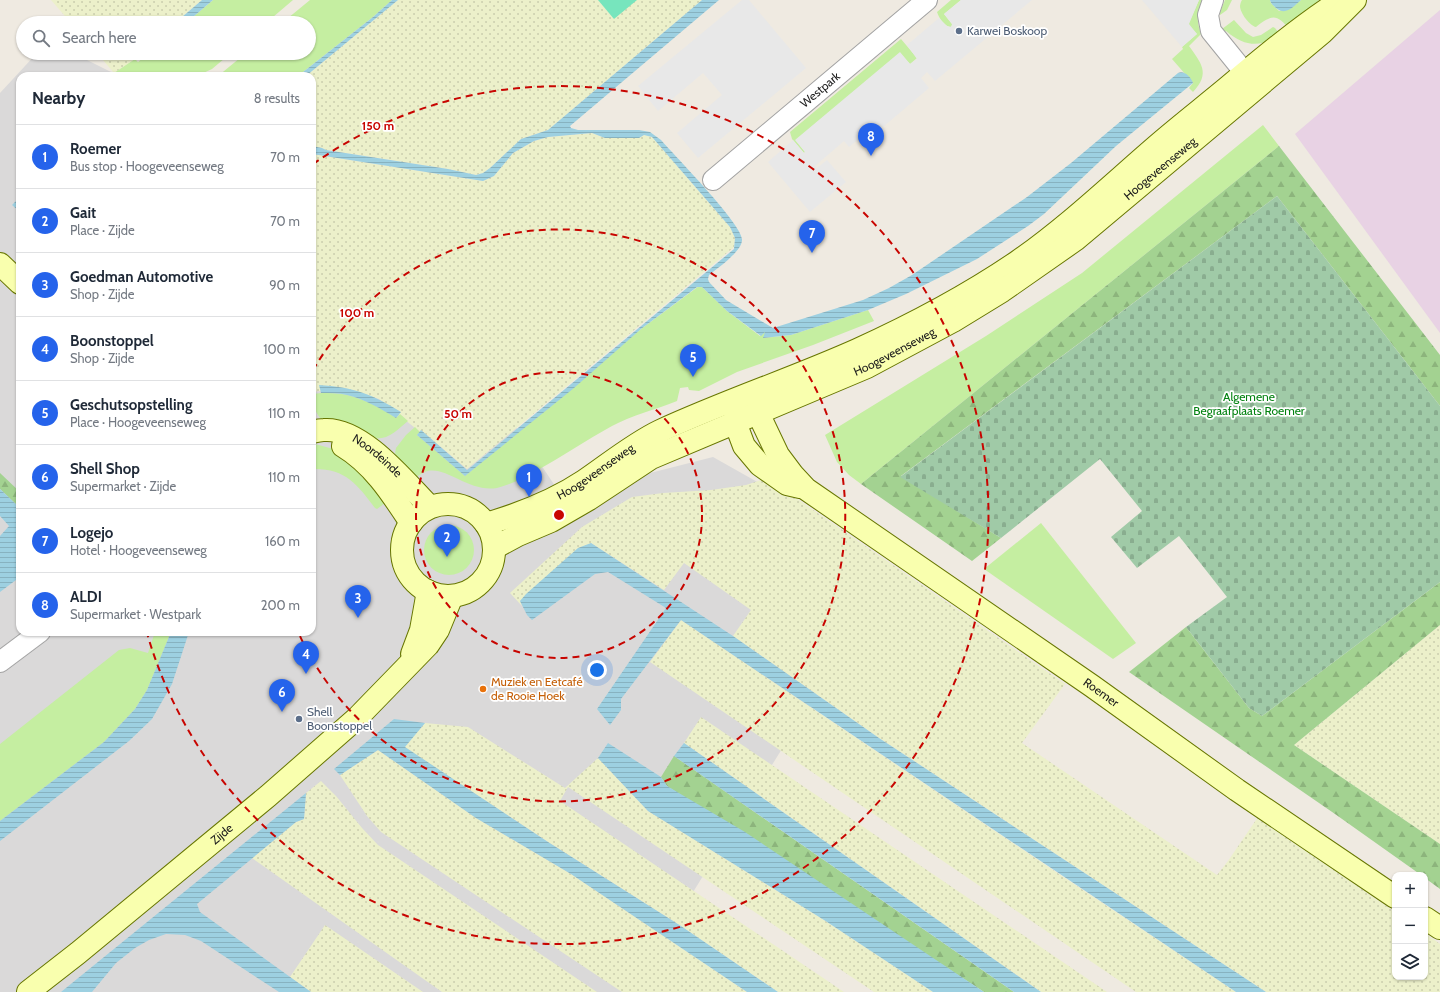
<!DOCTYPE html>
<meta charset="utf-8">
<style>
:root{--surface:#fff;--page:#f2f2f3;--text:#1f2937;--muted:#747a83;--line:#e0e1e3;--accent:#2563eb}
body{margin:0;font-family:Cabin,sans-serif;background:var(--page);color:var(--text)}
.controls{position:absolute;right:12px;bottom:12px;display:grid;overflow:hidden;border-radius:8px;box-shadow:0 1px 3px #0004}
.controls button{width:36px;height:36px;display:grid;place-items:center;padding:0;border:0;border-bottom:1px solid var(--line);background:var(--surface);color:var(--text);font:20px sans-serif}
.you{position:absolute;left:597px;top:670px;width:14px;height:14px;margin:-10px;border:3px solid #fff;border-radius:50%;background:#1a73e8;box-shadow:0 0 0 6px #1a73e833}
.badge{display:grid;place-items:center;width:26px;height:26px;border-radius:50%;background:var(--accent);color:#fff;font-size:13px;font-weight:700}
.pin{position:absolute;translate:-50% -33px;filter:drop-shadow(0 1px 2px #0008)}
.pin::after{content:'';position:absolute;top:21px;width:14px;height:12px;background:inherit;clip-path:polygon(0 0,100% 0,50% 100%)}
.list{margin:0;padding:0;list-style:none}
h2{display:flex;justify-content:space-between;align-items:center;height:52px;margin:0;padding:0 16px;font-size:17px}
h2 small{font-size:13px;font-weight:400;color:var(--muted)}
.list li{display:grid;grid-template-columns:26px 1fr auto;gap:12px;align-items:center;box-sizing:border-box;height:64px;padding:0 16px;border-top:1px solid var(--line)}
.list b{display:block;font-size:15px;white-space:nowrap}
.list p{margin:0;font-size:13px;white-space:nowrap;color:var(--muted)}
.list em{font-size:13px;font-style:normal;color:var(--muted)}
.icon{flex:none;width:22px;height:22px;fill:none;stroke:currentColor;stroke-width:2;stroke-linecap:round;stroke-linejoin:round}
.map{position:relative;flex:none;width:1440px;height:992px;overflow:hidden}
.search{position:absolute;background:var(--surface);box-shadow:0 1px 3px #0004;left:16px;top:16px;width:300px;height:44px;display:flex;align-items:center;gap:10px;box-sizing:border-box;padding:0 14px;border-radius:22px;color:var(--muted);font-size:15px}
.panel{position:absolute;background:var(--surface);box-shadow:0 1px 3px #0004;left:16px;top:72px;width:300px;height:564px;border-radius:12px}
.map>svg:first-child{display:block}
</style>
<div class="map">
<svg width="1440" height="992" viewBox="0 0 1440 992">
<defs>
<pattern id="farmland-dots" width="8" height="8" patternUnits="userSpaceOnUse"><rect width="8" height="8" fill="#ecf0ca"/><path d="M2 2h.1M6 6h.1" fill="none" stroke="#cacdad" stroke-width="1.8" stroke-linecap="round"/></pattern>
<pattern id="forest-firs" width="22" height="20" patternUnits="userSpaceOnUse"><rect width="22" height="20" fill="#a3d291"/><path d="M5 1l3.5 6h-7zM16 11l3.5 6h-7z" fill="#8cb47c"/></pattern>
<pattern id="cemetery-stones" width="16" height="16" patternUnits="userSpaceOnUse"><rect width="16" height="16" fill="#a0caa7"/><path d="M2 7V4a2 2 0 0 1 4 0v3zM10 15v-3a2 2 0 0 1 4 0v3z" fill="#89ad8f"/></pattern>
<pattern id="water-rules" width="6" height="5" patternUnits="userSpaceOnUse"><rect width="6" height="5" fill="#9dd0e1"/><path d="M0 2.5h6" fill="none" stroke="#87b2c0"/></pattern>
</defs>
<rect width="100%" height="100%" fill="#efeae1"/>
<path fill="#dad9d9" d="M37 53H73L119 76H20V632H312V271L477 368 559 492 599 486 713 457 846 532 826 678 631 992H0V93Z"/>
<path fill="#e8d2e4" d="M1440 10V333L1295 134Z"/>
<g fill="url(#farmland-dots)">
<path d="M51 0H202L175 23H71Z"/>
<path d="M398 0H702L548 130 521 139 490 168 483 173 476 175 448 169 326 150 322 148 312 146V76H306Z"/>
<path d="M97 53H141L135 59 114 73Z"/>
<path d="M592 133 605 138H639L644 135 652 137 730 227 735 238 734 247 467 469 422 431 420 432 379 399 352 390H328L312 392V154L483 181 494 176 513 153 534 141 548 137Z"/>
<path d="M767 478 1065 684 1022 743 1217 875 1228 861 1258 817 1395 912V977H1425V933L1440 944V992H1266L879 738 733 636 751 610 684 563 664 590 591 543 520 601 522 606 510 593 582 527 632 497 663 493 711 490 746 485Z"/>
<path d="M681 620 1056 872 1236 992H1136L650 662Z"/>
<path d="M1440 625V844L1294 745Z"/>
<path d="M701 717 1107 992H1041L684 743Z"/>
<path d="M425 723 468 727 565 788 598 758 648 811 824 920 933 992H874L568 787 560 801 844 992H778L681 926 548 842 404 747Z"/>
<path d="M378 750 476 818 571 874 747 992H622L381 832 367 816 340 775Z"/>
<path d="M321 781 336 796 362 828 378 845 597 992H442L252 858 296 822 304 819 306 793Z"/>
<path d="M325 925 423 992H311L290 977Z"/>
</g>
<g fill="#c5eea1">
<path d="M213 0H293L266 23H186Z"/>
<path d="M310 0H392L373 17 298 76H218L246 53H309V23H282Z"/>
<path d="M951 0H961L944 14 952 24V26L950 27C944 26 939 18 937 12Z"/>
<path d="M1199 0H1203C1197 14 1196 19 1201 34L1189 46C1201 63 1211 73 1193 92L1189 88 1193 83 1172 59 1183 49 1182 47 1197 34 1188 25Z"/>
<path d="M1225 0H1232L1227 10 1220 15V12Z"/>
<path d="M1242 0H1270L1271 3 1279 11 1292 7 1301 0H1319L1308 10 1290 30C1277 14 1272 14 1256 27 1250 26 1240 13 1240 6 1240 5 1241 1 1242 0Z"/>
<path d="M1234 20 1246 33 1253 37 1261 35 1273 27 1275 28 1282 37C1259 46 1246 48 1226 31L1224 32 1222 29Z"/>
<path d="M901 39 917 58 910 64 900 53 796 140 805 152 804 153 792 139 790 132Z"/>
<path d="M149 53H231L212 69 199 75 114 73 135 59 138 62Z"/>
<path d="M1263 125 1279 146 861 484 849 475 837 462 825 435 986 336 1082 273Z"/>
<path d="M699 286 702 287 727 311 760 336 766 331 764 338 791 335 868 310 874 321 813 345 737 372 699 391 689 390 688 387 680 388 677 401C657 409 630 416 612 426 586 440 562 457 536 471 523 478 510 485 497 488 468 493 445 464 425 472 420 474 416 477 413 481L399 463 395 453 396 448 406 435 415 427 420 432 417 435 465 476 641 329Z"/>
<path d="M321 393C330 393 339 393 347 395 365 399 381 408 396 418L400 414 408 421C397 430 388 441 372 438L322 420C314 412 314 405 313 394Z"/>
<path d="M315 444 337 450 389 500 377 509 375 508C357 484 345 468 312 469V445Z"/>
<path d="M1041 523 1136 643 1113 659 984 569Z"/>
<circle cx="449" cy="550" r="25"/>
<path d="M155 632H171L147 690 135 709 104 742 0 821V744L119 650 130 648 148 653Z"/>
</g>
<g fill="url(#forest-firs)">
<path d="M1279 146 1440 355V406L1277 196 901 476 1001 538 972 561 861 484Z"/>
<path d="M0 473 20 492V508L0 489Z"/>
<path d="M1440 582V625L1294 745 1440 844V889L1425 878V875H1421L1335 814 1129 672 1186 627 1249 708 1262 716Z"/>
<path d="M674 756 1014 992H984L667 786 661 777Z"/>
</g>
<path fill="url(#cemetery-stones)" d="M1277 196 1440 406V582L1262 716 1249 708 1186 627 1227 597 1179 536 1137 568 1111 537 1142 511 1100 459 1001 538 900 477Z"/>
<path fill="#77e5bd" d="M598 0H637L614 19Z"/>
<g fill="#e8e8e8">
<path d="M742 0H749L806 68 698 158 677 133 722 95 703 73 658 111 638 86Z"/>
<path d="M961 0H1032L935 81 927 72 921 78 929 88 870 138 866 133 849 147 844 141 815 166 817 168 827 160 846 182 810 212 768 162 793 140 804 153 805 152 795 140 900 52 910 64 917 59 907 45 939 18 947 26 951 27 952 24 944 14Z"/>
<path d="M1142 0H1199L1189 24 1197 34 1182 47Z"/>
</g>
<g fill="url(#water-rules)">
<path d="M202 0H213L186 23H175Z"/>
<path d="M392 0H398L306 76H298L373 17Z"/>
<path d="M702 0H719L570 126 571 128 578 130H639L650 132 661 140C674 155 744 226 742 240 742 251 718 268 709 275L708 279 709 282 726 300 773 328 863 300 889 288 912 275 1027 197 1071 163 1178 73C1184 70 1191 77 1193 83L1116 146 1044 214 1028 226 977 259 906 294 868 310 791 335 763 338 765 332 761 336 727 311 702 287H697L641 329 574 388 465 476 417 435 421 430 467 470 471 467 734 249 735 238 730 227 652 137 644 135 639 138H605L592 133 548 137 534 141 513 153 494 176 483 181 312 154V146L322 148 326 150 448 169 476 175 483 173 490 168 521 139 548 130Z"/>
<path d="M1270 0H1301C1293 7 1286 16 1276 8 1273 5 1271 4 1270 0Z"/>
<path d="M20 197V210L19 211 12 205Z"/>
<path d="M319 385C353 387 372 394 401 412L396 418C381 409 365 399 347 395 339 393 330 393 321 393Z"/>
<path d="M0 489 20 508V577L0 592V536L9 526 0 516Z"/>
<path d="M591 543 733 636 879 738 1266 992H1236L681 620 621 699V710L610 725 597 709 666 608 608 572 595 574 532 620 527 615 520 601 526 594 578 548Z"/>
<path d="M171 632H189L172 684 152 719 129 741 0 841V821L104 742 135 709 147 690Z"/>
<path d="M394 719 425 723 405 747 548 842 681 926 778 992H747L571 874 476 818 378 750 340 775 334 769Z"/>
<path d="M608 743 661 777 667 786 745 832 984 992H933L824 920 648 811 598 758Z"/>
<path d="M684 743 1041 992H1014L674 756Z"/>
<path d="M306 793 304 819 296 822 197 904 200 912 311 992H279L201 941 185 935 166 934 149 940 135 948 116 963 92 992H61Z"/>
</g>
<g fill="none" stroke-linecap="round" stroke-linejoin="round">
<defs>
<g id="street">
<path d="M1213 0 1208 15 1211 31 1245 73 1254 87"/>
<path id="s1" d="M713 180 927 0"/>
<path d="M0 662 40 632"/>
</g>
<g id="secondary">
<path d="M0 264 20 283"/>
<path id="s2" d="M746 404 758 413 778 455 793 475 806 489 1092 686 1237 790 1395 897"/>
<path d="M736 409 735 422 744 446 760 465 787 484 800 487"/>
<path id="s3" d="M312 432C316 431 320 430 324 430 362 427 406 483 430 507"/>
<path d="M343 446C373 464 392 494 411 523"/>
<circle cx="448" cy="550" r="46"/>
<path id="s4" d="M486 524C520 514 554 501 584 481 609 464 633 444 660 431 725 401 792 379 857 350 912 325 967 296 1017 262 1066 228 1109 187 1154 148 1178 127 1204 107 1228 87 1265 56 1301 26 1341 0"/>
<path id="s5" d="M494 548 518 535 551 521 589 499 651 458 867 367 953 321 1002 291 1075 240 1323 32 1355 0"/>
<path d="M412 654 421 630 428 591"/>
<path d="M1425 918 1440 928"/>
<path id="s6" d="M28 992 78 953 268 796 357 718 428 645 438 630 452 596"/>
</g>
</defs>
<use href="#street" stroke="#a3a3a3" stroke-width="22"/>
<use href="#secondary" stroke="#677600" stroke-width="24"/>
<use href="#street" stroke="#fff" stroke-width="20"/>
<use href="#secondary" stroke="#f9ffae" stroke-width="22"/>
</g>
<g fill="none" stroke="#c80500" stroke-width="2" stroke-dasharray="7 5">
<circle cx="559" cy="515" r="143"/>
<path d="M313 370A286 286 0 1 1 299 634"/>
<path d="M313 164A429 429 0 1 1 147 633"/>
</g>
<g fill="#5c6f8a" stroke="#fff" stroke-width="1.5">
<circle cx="959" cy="31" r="4"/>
<circle cx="299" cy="719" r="4"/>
</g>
<circle fill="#e8710a" stroke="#fff" stroke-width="1.5" cx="483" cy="689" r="4"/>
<g text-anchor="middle" stroke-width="3.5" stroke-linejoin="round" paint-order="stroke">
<g font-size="12" fill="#4e5e75" stroke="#fff" text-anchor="start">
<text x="967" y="35">Karwei Boskoop</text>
<text x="307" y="716">Shell<tspan x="307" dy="14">Boonstoppel</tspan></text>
</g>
<g font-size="12" fill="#1c1c1c" stroke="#fff">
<text dy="4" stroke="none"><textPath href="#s1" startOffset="140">Westpark</textPath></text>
<text dy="4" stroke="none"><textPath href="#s5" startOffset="771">Hoogeveenseweg</textPath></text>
<text dy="4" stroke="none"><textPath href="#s5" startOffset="447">Hoogeveenseweg</textPath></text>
<text dy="4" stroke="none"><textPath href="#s3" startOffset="73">Noordeinde</textPath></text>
<text dy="4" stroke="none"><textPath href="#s4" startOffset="122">Hoogeveenseweg</textPath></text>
<text dy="4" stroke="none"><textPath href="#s2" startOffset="464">Roemer</textPath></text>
<text dy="4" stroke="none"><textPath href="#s6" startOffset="250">Zijde</textPath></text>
</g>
<g font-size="12" fill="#028210" stroke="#fff">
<text x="1249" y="401">Algemene<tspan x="1249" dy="14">Begraafplaats Roemer</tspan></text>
</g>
<g font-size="12" fill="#c56008" stroke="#fff" text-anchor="start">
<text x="491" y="686">Muziek en Eetcafé<tspan x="491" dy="14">de Rooie Hoek</tspan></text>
</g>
</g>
<circle cx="559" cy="515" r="6" fill="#c80500" stroke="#fff" stroke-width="2"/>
<g font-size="12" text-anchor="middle" font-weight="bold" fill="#c80500" stroke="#fff" stroke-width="3.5" stroke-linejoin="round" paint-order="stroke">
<text x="378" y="130">150 m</text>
<text x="357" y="317">100 m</text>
<text x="458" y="418">50 m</text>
</g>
</svg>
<div class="controls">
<button>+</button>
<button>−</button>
<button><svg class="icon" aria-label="layers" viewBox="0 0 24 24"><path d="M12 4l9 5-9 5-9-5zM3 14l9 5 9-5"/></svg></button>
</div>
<div class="you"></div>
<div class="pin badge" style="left:529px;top:497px">1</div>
<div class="pin badge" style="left:447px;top:557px">2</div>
<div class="pin badge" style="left:358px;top:618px">3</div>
<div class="pin badge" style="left:306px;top:674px">4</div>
<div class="pin badge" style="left:693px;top:377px">5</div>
<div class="pin badge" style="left:282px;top:712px">6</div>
<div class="pin badge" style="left:812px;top:253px">7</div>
<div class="pin badge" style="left:871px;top:156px">8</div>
<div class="search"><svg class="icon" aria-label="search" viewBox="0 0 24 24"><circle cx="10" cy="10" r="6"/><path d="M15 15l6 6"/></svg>Search here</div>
<section class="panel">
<h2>Nearby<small>8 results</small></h2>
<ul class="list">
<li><span class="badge">1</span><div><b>Roemer</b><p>Bus stop · Hoogeveenseweg</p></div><em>70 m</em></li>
<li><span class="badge">2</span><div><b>Gait</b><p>Place · Zijde</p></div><em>70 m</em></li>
<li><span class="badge">3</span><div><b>Goedman Automotive</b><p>Shop · Zijde</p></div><em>90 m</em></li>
<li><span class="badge">4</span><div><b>Boonstoppel</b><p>Shop · Zijde</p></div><em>100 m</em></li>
<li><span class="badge">5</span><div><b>Geschutsopstelling</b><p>Place · Hoogeveenseweg</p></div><em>110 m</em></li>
<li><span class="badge">6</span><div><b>Shell Shop</b><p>Supermarket · Zijde</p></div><em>110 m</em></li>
<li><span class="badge">7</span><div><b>Logejo</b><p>Hotel · Hoogeveenseweg</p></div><em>160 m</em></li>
<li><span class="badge">8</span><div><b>ALDI</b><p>Supermarket · Westpark</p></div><em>200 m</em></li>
</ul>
</section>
</div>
